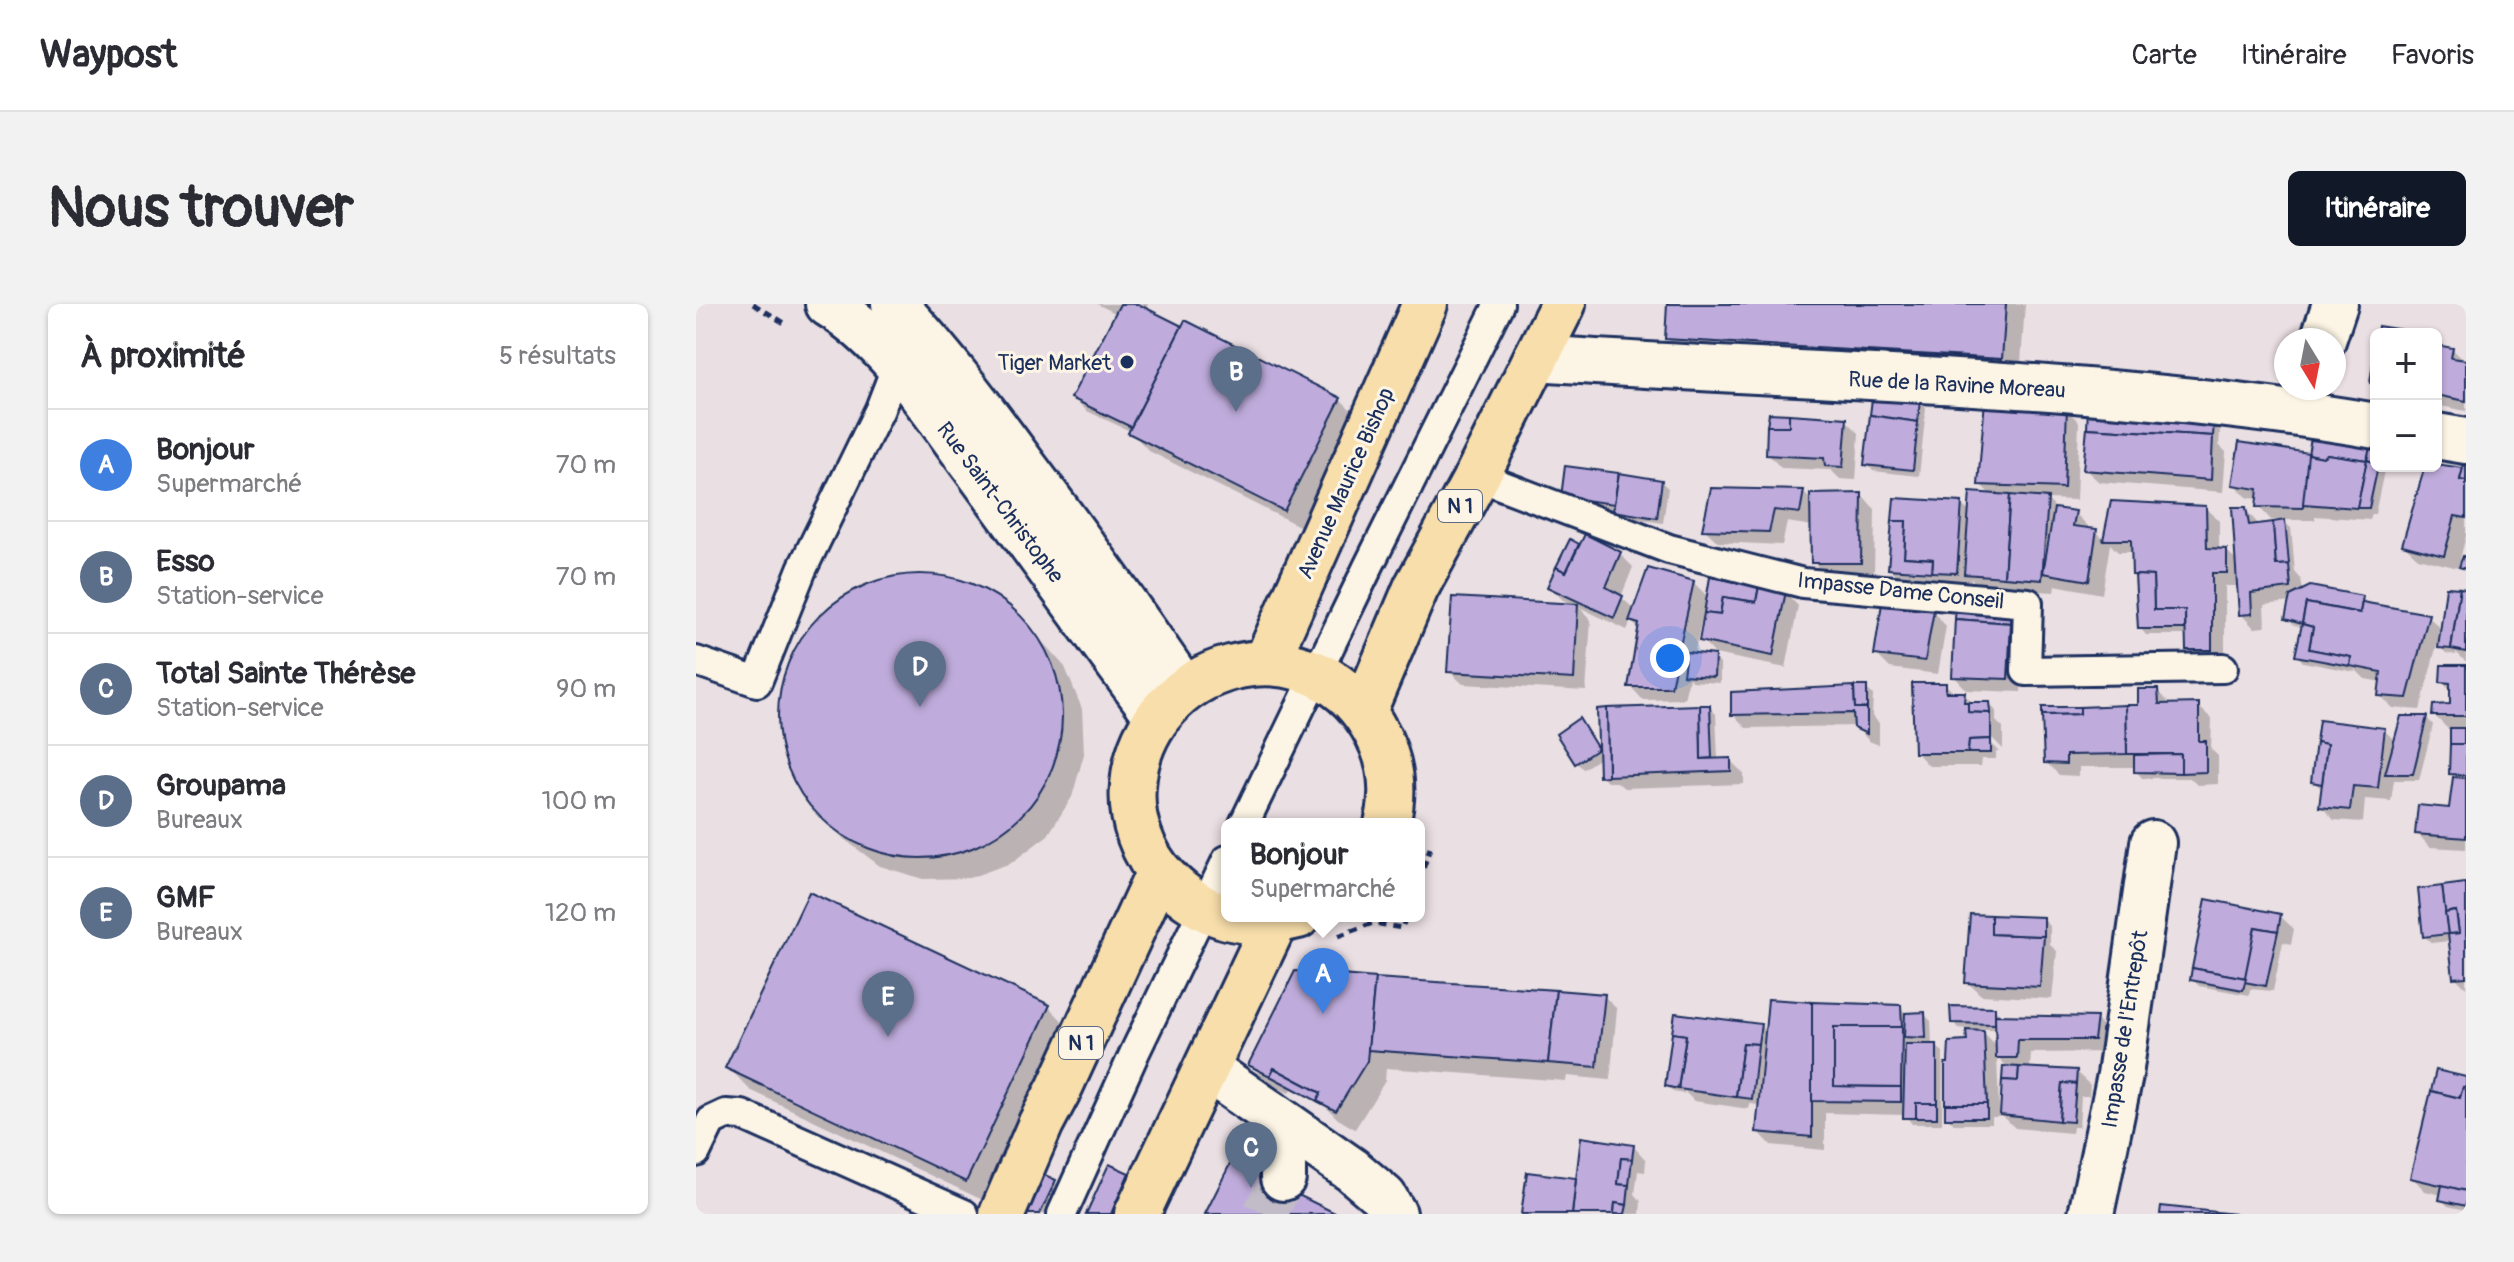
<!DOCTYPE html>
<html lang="fr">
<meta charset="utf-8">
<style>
:root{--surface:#fff;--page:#f2f2f3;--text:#2b2b33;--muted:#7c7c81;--line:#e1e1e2;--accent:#111827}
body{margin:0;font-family:Pangolin,sans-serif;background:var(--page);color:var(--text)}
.controls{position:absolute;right:24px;top:24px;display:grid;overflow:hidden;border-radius:12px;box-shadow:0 2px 6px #0004}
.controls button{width:72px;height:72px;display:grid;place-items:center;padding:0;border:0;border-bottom:2px solid var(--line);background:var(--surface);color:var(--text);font:40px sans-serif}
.compass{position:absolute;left:1578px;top:24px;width:72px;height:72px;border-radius:50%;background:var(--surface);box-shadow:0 2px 6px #0004;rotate:170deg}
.you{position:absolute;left:974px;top:354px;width:28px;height:28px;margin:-20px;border:6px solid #fff;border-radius:50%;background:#1a73e8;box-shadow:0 0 0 12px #1a73e833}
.badge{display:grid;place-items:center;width:52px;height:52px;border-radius:50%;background:var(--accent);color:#fff;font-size:26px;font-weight:700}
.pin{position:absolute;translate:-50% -66px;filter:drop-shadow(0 2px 4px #0008)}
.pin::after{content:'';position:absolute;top:42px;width:28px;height:24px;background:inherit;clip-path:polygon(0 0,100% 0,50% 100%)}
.popup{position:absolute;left:525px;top:514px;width:204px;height:104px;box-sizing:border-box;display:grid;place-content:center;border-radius:12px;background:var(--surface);filter:drop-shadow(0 2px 6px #0005);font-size:26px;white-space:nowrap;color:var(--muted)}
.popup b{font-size:30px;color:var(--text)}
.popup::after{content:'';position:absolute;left:50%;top:100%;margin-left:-16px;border:16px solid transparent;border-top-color:var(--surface)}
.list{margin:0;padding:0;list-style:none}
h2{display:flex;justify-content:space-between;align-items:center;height:104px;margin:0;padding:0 32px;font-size:34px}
h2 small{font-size:26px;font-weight:400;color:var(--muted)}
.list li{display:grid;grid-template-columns:52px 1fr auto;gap:24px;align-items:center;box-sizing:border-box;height:112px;padding:0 32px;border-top:2px solid var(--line)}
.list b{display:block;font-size:30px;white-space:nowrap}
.list p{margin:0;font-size:26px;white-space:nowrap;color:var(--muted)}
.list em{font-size:26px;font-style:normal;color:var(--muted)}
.map{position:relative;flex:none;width:1770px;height:910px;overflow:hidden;border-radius:12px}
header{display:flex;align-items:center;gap:48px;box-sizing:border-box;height:112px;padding:0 40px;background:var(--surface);border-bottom:2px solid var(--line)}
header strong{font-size:38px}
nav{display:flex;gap:44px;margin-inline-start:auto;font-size:28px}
.intro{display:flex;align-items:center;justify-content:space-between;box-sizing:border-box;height:192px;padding:0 48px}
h1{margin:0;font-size:56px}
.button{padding:20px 36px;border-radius:12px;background:var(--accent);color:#fff;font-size:28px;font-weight:700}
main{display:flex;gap:48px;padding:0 48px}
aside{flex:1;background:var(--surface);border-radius:12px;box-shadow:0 2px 6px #0004}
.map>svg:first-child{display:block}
</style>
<header>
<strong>Waypost</strong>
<nav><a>Carte</a><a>Itinéraire</a><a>Favoris</a></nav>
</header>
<div class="intro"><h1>Nous trouver</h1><a class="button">Itinéraire</a></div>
<main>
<aside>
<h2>À proximité<small>5 résultats</small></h2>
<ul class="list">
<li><span class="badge" style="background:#3f7fe0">A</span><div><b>Bonjour</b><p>Supermarché</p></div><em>70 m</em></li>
<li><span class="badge" style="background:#5c6f8a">B</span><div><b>Esso</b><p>Station-service</p></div><em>70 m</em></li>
<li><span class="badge" style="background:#5c6f8a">C</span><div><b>Total Sainte Thérèse</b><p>Station-service</p></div><em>90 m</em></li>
<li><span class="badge" style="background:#5c6f8a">D</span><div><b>Groupama</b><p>Bureaux</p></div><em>100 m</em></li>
<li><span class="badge" style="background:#5c6f8a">E</span><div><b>GMF</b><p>Bureaux</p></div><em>120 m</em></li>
</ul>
</aside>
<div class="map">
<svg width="1770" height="910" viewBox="0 0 1770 910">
<rect width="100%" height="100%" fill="#eadfe2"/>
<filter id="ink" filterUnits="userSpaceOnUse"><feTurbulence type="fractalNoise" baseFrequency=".0125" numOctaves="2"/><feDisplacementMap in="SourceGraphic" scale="16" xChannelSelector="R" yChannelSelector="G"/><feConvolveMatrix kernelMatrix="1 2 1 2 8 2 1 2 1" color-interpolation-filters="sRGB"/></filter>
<g filter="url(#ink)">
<g fill="#0003" fill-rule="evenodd">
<path d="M401 0H452L449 6 644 95 663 114 607 224 453 147 434 127 391 107 378 94 421 10Z"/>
<path d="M973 0H1329L1324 73 989 53 971 34Z"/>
<path d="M1740 43 1756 45 1770 58V107L1740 101Z"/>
<path d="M1223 97 1230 104 1223 172 1177 167 1171 160Z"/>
<path d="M1370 105 1383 118 1380 196 1351 195 1361 206 1379 209 1392 222V226L1400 227 1409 236 1510 204 1523 217V246L1531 247 1542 258 1549 205 1563 221 1588 218 1595 224 1599 268 1605 275 1607 288 1666 294 1672 300 1732 312 1746 326 1770 287V358L1760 348V351L1750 349 1741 340 1724 406 1697 404 1684 391 1686 378 1669 375 1659 365V368L1607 358 1601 351 1607 324 1598 321 1591 314 1595 298 1568 301 1569 323 1558 324 1545 310 1543 282H1529V359L1505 358 1492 345 1491 331H1450L1444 324 1441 274 1438 270 1437 248H1422L1414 240 1406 290 1359 281 1358 288 1283 283 1275 274 1274 282 1252 281 1245 274 1200 271 1194 265 1265 200 1274 209 1296 192 1284 180Z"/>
<path d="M1150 116 1163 129 1160 176 1144 175 1135 166 1085 164 1072 150Z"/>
<path d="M1517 120 1524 127 1523 141 1530 148 1527 188 1403 178 1389 165Z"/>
<path d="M1680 148V162H1689L1679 210H1676L1674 216 1619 212V216H1575L1562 202 1563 195 1552 194 1538 180Z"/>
<path d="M1731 162 1768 166 1770 162V232L1764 255 1768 256 1770 248V267L1763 260 1762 264 1722 254 1708 241Z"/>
<path d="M870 164 965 178 972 184 967 219 926 213 920 205 873 199Z"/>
<path d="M1107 188 1116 197 1165 191 1179 205 1178 271 1131 272 1117 258V222L1091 218 1086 241 1022 238 1008 225Z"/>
<path d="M882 242 924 250 937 263 925 293 939 306 997 278 1013 294 1089 288 1102 302 1090 364 1019 350 1006 336 1009 319 1005 318 998 351 1018 353 1024 360V379L996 377 993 374 988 395 947 396 934 382 944 326 935 317 931 326 883 303 895 316 890 387 767 380 753 367 880 302 867 296 854 283Z"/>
<path d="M226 271 273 279 315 303 369 363 386 405 388 450 376 493 352 531 315 559 273 574 227 575 184 562 148 535 124 511 96 472 83 427 86 380 105 336 137 301 179 278Z"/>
<path d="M1315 307 1322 313 1328 335 1325 388 1271 386 1258 372Z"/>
<path d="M1237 308 1250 322 1242 370 1194 364 1180 350Z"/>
<path d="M1770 363V545L1734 543 1721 529 1755 506 1759 474 1755 470 1756 425H1752L1738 411 1756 402V387L1746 377Z"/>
<path d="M1250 381 1259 390H1268L1278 400H1293L1300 407V417L1307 424V445L1289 427 1286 430 1304 448H1300V455H1286L1285 462H1233L1220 448Z"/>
<path d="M1170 384 1177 391 1176 412 1183 419V441L1173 437 1159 422 1050 424 1037 410Z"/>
<path d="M1461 387 1474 400 1502 402 1516 415 1515 445 1522 452V480L1501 481 1494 474H1446L1440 467V463H1383V472L1363 471 1350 458 1444 403Z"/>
<path d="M1013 403 1020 410 1022 456H1034L1048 470V480L928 484 921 478H911L905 472 904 454 887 465 881 459 883 416 904 447Z"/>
<path d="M1707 414H1731L1737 421 1723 476H1698L1695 497 1669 495 1667 518 1638 516 1625 502 1627 485 1617 478 1688 426 1700 438Z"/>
<path d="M1770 581V684L1759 673 1754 637 1735 639 1729 632Z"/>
<path d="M1584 612 1598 625 1595 640 1587 638 1577 687 1554 685 1553 691 1503 682 1496 675Z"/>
<path d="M1347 615 1354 622V641L1361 647 1356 695 1285 691 1271 678Z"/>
<path d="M908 692 921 705 914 776 871 772 870 777 690 764 689 777 659 825 642 815 630 803 596 785 593 789 573 780 554 761Z"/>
<path d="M353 703 375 726 293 899 54 786 32 763Z"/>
<path d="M1204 703 1211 711 1228 710 1235 717 1236 742H1240L1247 748 1246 820H1216L1209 811 1129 809V846L1075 841 1062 827 1064 801 1054 800 1053 805 998 797 988 787V790L977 788 971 781 1064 721 1071 729Z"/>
<path d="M1298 705 1305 711 1400 715 1413 729 1411 748 1335 749 1334 765 1380 768 1394 781 1393 792H1385L1383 823H1377L1376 829 1319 824 1303 808V813H1296V820H1258L1251 813 1273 739 1272 725 1263 724 1257 718ZM1284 725H1301L1302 743ZM1301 752 1313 765 1306 808H1303Z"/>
<path d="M1770 775V906L1752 902 1745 895 1746 891 1729 887 1716 873Z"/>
<path d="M937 842 950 856 949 868 942 867 939 890 945 897 944 910H827L832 870 882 877Z"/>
<path d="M414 862 432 871 439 877 424 910H392Z"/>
<path d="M359 878 366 885 354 910H322Z"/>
</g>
<g fill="#bfacdc" stroke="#1b2f5e" stroke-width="2">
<path d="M424 0H442L486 22 435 123 375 94Z"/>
<path d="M971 0H1310L1306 55 969 35Z"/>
<path d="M489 16 645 94 588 207 432 129Z"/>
<path d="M1682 22 1726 29V30H1681Z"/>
<path d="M1680 38V81L1674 79Z"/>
<path d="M1740 41 1757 44 1755 54 1770 56V97L1740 91Z"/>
<path d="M1176 95H1224L1222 118 1174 111Z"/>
<path d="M1289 96 1371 103 1368 184 1282 181Z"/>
<path d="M1392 105 1518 118 1517 132 1391 124Z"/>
<path d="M1073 109 1093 110V122H1071Z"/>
<path d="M1093 110 1151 114 1147 163 1129 162 1128 154 1070 151 1071 122H1093Z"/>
<path d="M1174 111 1222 118 1217 166 1168 161Z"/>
<path d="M1391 124 1517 132 1515 176 1387 166Z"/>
<path d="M1615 134 1674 144 1671 156 1631 150 1627 153 1612 150Z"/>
<path d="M1543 138 1613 149 1607 204 1560 203 1562 185 1536 181Z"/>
<path d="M1674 144 1680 145V159L1671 156Z"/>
<path d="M1612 150 1627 153 1631 150 1671 156 1661 204 1607 200Z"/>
<path d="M1671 156 1680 159 1682 162 1673 204H1661Z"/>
<path d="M1740 160 1767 164 1764 176 1770 177V214L1759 212 1748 252 1706 241 1729 162H1740Z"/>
<path d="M1768 160H1770V177L1764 176Z"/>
<path d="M869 162 923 169 918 200 865 193Z"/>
<path d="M923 169 966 176 961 214 917 207Z"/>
<path d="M1015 184 1108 186 1104 209 1078 206 1073 228 1006 226Z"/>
<path d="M1274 188 1314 191 1308 273 1268 270Z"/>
<path d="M1166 189 1165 259H1115L1114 190Z"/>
<path d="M1314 191 1352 194 1346 276 1308 273Z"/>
<path d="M1198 194 1266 198 1261 269 1236 268 1237 255 1208 253 1210 217H1196Z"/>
<path d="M1415 197 1510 202 1511 244 1531 245V269H1516V346H1490L1489 306H1458L1457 272 1436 271 1435 236H1407Z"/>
<path d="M1536 203H1550L1553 221 1577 218 1580 261 1593 260 1595 284 1555 289 1556 310 1543 311Z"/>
<path d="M1358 204 1380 207 1377 222 1401 225 1393 277 1347 269Z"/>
<path d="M1589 216 1593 260 1580 261 1577 218Z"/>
<path d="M1196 217H1210L1208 253 1237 255 1236 268 1192 265Z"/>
<path d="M889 230 925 248 910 283 927 292 918 314 851 283 860 263 870 268Z"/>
<path d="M874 235 883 240 870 268 860 263Z"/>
<path d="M1767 252 1770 253V265L1763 263Z"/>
<path d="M952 264 998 277 975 383H932L943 320 933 317Z"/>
<circle cx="224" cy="412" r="142"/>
<path d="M1439 271 1457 272 1458 306H1489V325H1442Z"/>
<path d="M1014 273 1063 282 1060 298 1027 293 1024 311 1008 309Z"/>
<path d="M1063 282 1090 287 1077 352 1003 337 1008 309 1024 311 1027 293 1060 298Z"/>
<path d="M1614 282 1667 292 1664 309 1610 299 1606 320 1589 315 1594 292Z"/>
<path d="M1750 283 1764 284 1755 345 1742 344Z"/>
<path d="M1764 284 1770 285V348L1755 345Z"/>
<path d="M756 293 882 300 878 375 751 368Z"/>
<path d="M1666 298 1733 310 1711 394 1682 392 1685 368 1654 362 1655 353 1613 345 1617 323 1606 320 1610 299 1664 309Z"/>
<path d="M1186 299 1238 306 1229 357 1178 351Z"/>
<path d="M1260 301 1316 305 1315 319 1259 315Z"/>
<path d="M1259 315 1315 319 1312 375 1256 373Z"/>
<path d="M1606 320 1617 323 1613 345 1655 353 1654 362 1599 352Z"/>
<path d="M990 348 1019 351 1018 373 987 371Z"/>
<path d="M1745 361H1770V412H1736L1737 401 1754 400V379L1744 378Z"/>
<path d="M1216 379H1250V388H1269L1268 398H1272V408L1295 409V435L1273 436 1272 449H1218Z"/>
<path d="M1158 382 1159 404H1171V430L1158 424 1157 409 1035 411V388Z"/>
<path d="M1158 382H1171V404H1159Z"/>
<path d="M1442 385H1462L1463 400 1503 399V437H1510V468L1485 469V450H1431L1430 401H1442Z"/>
<path d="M1272 398H1294L1295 409 1272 408Z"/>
<path d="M1004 401H1014L1016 454 1005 455Z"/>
<path d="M1004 401 1005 455 1035 454V467L912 472 911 404Z"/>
<path d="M1430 401 1431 450 1370 451V460L1348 459 1346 411 1384 410V403Z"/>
<path d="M1346 403H1384V410L1346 411Z"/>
<path d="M911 404 912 472 903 473 901 405Z"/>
<path d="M1705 412H1731L1717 470H1689Z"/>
<path d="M883 414 902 445 879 460 860 430Z"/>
<path d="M1623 416 1689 424 1682 484 1657 482 1654 506 1623 503 1631 440 1620 438Z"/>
<rect x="1754" y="424" width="14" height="16"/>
<path d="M1768 424H1770V471L1753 470 1754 440H1768Z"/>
<path d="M1295 435V449H1272L1273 436Z"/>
<path d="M1620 438 1631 440 1626 480 1615 478Z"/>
<path d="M1485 450V469L1438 468V451Z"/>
<path d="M1757 473 1770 474V534L1719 530 1722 501 1753 504Z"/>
<path d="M1770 579V673L1757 674 1752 630 1763 629 1760 607 1749 609 1746 582Z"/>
<path d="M1746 582 1752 630 1727 633 1722 585Z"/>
<path d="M113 588 354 701 270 878 29 764Z"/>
<path d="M1510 595 1585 610 1582 627 1559 623 1550 674 1496 664Z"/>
<path d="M1760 607 1763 629 1752 630 1749 609Z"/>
<path d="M1274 610 1295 611V630L1348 632 1344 683 1269 679Z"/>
<path d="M1295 611 1348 613V632L1295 630Z"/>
<path d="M1559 623 1582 627 1570 682 1548 678Z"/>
<path d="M1496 664 1550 674 1547 686 1494 676Z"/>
<path d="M599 667 679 674 671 757 640 807 621 797 625 789 578 764 574 772 552 761Z"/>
<path d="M679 674 860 686 852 759 672 746Z"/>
<path d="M860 686 909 690 901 763 852 759Z"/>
<path d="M1072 695 1116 698V833L1060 828Z"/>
<path d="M1116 698 1205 701 1206 723H1138V782L1205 783V798L1116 797Z"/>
<path d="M1254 702 1299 703V720L1255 719Z"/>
<path d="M1229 708 1230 734 1208 733 1209 709Z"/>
<path d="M979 709 1065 720 1062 740 1047 739 1040 793 982 785 990 731 976 729Z"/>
<path d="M1299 711 1401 713 1398 736H1322L1321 754H1300Z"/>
<path d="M1138 723H1206L1205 783 1138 782Z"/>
<path d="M1270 726 1288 727 1291 800H1249V759H1252L1253 738 1271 737Z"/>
<path d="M976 729 990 731 982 785 969 782Z"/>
<path d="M1047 739 1062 740 1056 795 1040 793Z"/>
<path d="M1209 740H1241V799H1220V814H1207Z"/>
<path d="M1307 762 1323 763 1322 777 1306 776Z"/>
<path d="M1323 763 1381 766 1380 780 1366 779 1363 817 1304 811 1306 776 1322 777Z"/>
<path d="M578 764 625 789 621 797 574 772Z"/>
<path d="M1740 766 1770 773V784L1767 783 1764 794 1735 787Z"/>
<path d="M1366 779 1380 780 1377 818 1363 817Z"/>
<path d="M1767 783 1770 784V887L1714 874 1735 787 1764 794Z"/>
<rect x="1220" y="799" width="21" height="15"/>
<rect x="1249" y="800" width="42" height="14"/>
<path d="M885 833 938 841 936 855 925 854 922 880 933 881 931 901 919 899 918 910H876Z"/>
<path d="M925 854 936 855 933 881 922 880Z"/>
<path d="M535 858 641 910H509Z"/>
<path d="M413 860 433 869 415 910H390Z"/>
<path d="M340 867 360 876 344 910H319Z"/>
<path d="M831 868 880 874 876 910H825Z"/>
<path d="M1746 881 1770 887V902L1743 896Z"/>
<path d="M919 899 931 901 929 910H918Z"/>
<path d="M1465 902 1539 910H1464Z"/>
</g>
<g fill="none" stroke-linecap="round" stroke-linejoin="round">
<path stroke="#c1bcc8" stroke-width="44" stroke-dasharray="44 22" stroke-linecap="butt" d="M569 910 587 874"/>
<defs>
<g id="service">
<path d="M781 172 973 245 1107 279 1332 299 1330 367 1527 364"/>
<path d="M0 357 61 378 106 265 184 105 201 61"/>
<path d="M548 520 672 263 803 0"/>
<path d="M0 848 15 817 30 810 46 811 268 910"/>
<path d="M366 910 439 748 531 556"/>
</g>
<g id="minor">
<path d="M1627 36 1639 0"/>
<path d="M840 54C1120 74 1403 75 1680 122"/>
<path d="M1740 132 1770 137"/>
<path d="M511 765 656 866 688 893 698 910"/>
<path d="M573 808 587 855V874"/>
<path d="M1395 910 1424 771 1457 539"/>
</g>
<g id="secondary">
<path d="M132 0C193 37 236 105 278 162 339 245 399 329 461 412"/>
<path d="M198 0C245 50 287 106 328 162 383 235 436 309 488 385"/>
</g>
<g id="primary">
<path d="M570 359 729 0"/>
<path d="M668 407 720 284 781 172 867 0"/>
<path d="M602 612C550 625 508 614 470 575 446 551 434 514 437 481 447 357 611 312 676 421 695 452 700 485 691 520"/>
<path d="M306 910 345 819 363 785 463 568"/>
<path d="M441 910 579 618"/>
</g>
</defs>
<use href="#service" stroke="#1b2f5e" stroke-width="34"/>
<use href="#minor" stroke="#1b2f5e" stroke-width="50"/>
<use href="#secondary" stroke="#1b2f5e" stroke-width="50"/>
<use href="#primary" stroke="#1b2f5e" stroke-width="50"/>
<g stroke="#1b2f5e" stroke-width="5" stroke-dasharray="8 6" stroke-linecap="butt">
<path d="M57 0 90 20"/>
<path d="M723 577 734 544"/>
<path d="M642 632 677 619 706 624 710 612"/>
</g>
<use href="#service" stroke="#fcf5e5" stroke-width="28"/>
<use href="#minor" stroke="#fcf5e5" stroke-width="44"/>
<use href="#secondary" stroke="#fcf5e5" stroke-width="44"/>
<use href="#primary" stroke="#f8deab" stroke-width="44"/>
</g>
</g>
<circle fill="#1b2f5e" stroke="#fcf5e5" stroke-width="3" cx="431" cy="58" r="8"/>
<g text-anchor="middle" stroke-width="6" stroke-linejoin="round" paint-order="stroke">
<g fill="#fcf5e5" stroke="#5e6a86" stroke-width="2">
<rect x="742" y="186" width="44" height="32" rx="6"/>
<rect x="363" y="723" width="44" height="32" rx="6"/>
</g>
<g font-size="20" font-weight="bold" fill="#1b2f5e">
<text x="764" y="209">N 1</text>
<text x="385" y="746">N 1</text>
</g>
<g font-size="22" fill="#1b2f5e" stroke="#fcf5e5" text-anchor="end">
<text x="415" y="66">Tiger Market</text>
</g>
<g font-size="22" fill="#1b2f5e" stroke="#fcf5e5">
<text transform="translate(1261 80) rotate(3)" y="8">Rue de la Ravine Moreau</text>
<text transform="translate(649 179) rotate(-66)" y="8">Avenue Maurice Bishop</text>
<text transform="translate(305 198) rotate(53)" y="8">Rue Saint-Christophe</text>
<text transform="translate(1205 286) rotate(6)" y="8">Impasse Dame Conseil</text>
<text transform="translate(1428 725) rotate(-81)" y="8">Impasse de l'Entrepôt</text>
</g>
</g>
</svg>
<div class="controls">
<button>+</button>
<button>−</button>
</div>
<svg class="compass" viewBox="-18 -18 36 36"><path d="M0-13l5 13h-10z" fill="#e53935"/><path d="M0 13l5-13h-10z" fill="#7c7c81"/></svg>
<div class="you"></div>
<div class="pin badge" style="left:627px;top:710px;background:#3f7fe0">A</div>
<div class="popup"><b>Bonjour</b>Supermarché</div>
<div class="pin badge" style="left:540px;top:108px;background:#5c6f8a">B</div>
<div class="pin badge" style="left:555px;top:884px;background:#5c6f8a">C</div>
<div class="pin badge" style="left:224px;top:403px;background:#5c6f8a">D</div>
<div class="pin badge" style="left:192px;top:733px;background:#5c6f8a">E</div>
</div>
</main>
